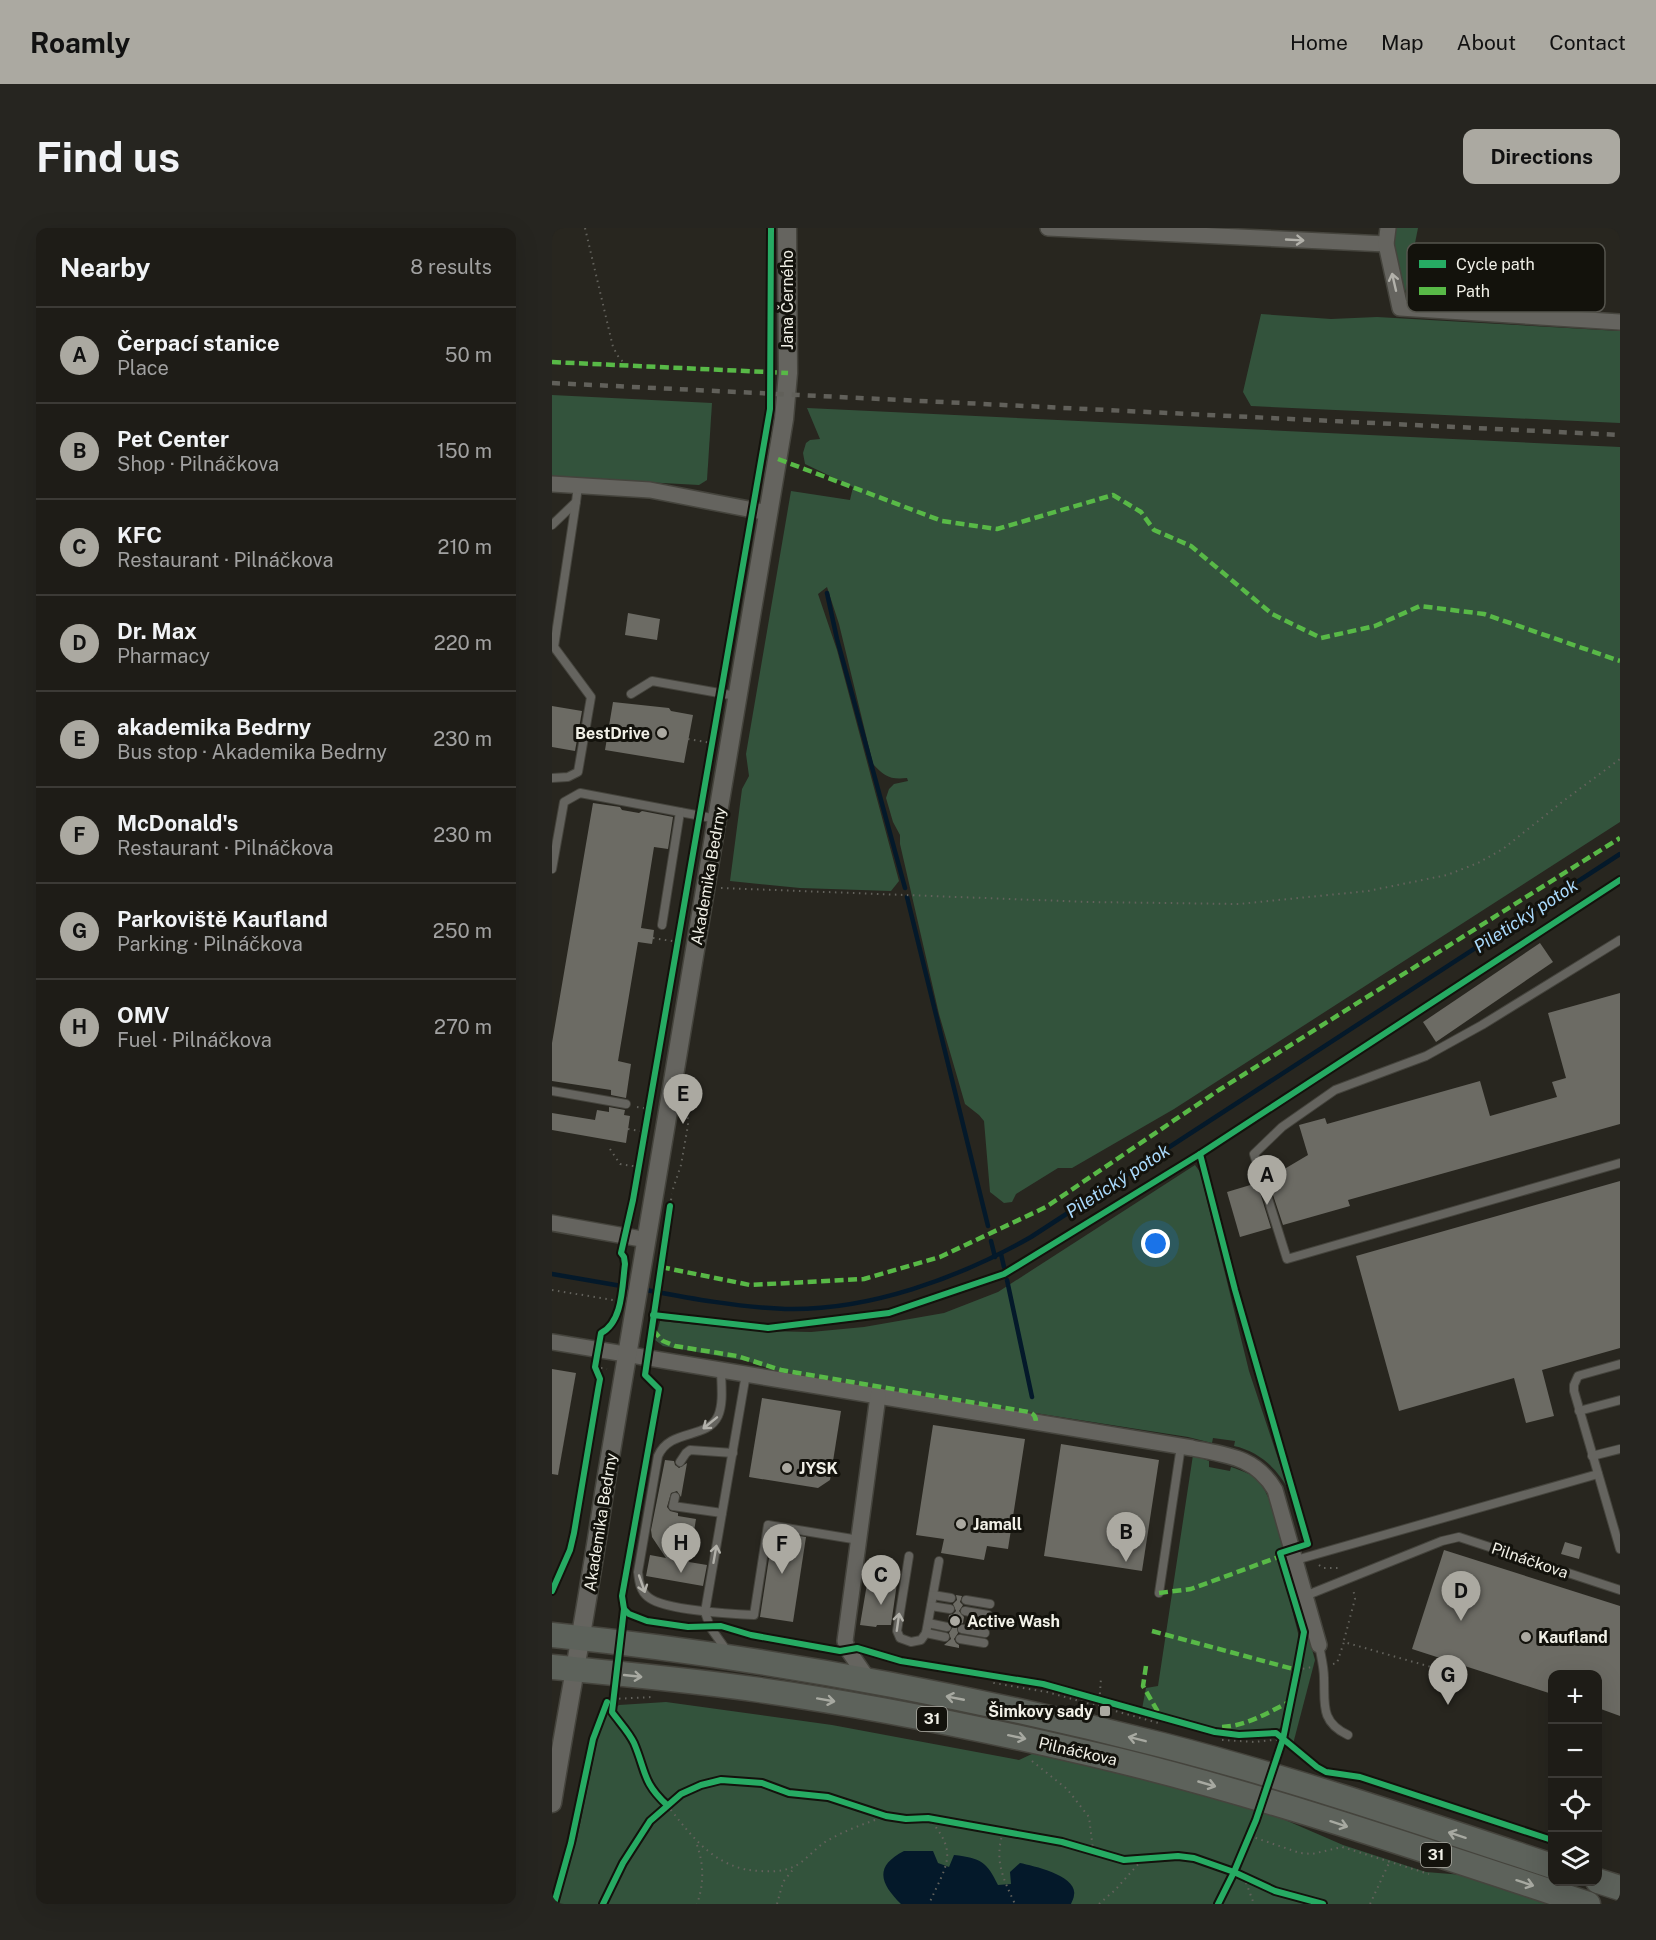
<!DOCTYPE html>
<meta charset="utf-8">
<style>
:root{--surface:#1e1c17;--page:#262520;--text:#f1f3f6;--muted:#a1a1a1;--line:#3c3a36;--accent:#aba9a1}
body{margin:0;font-family:"Public Sans",sans-serif;background:var(--page);color:var(--text)}
.controls{position:absolute;right:18px;bottom:18px;display:grid;overflow:hidden;border-radius:12px;box-shadow:0 6px 24px #0002}
.controls button{width:54px;height:54px;display:grid;place-items:center;padding:0;border:0;border-bottom:2px solid var(--line);background:var(--surface);color:var(--text);font:30px sans-serif}
.you{position:absolute;left:604px;top:1016px;width:21px;height:21px;margin:-15px;border:4px solid #fff;border-radius:50%;background:#1a73e8;box-shadow:0 0 0 9px #1a73e833}
.badge{display:grid;place-items:center;width:39px;height:39px;border-radius:50%;background:var(--accent);color:#111;font-size:20px;font-weight:700}
.pin{position:absolute;translate:-50% -50px;filter:drop-shadow(0 2px 3px #0008)}
.pin::after{content:'';position:absolute;top:32px;width:21px;height:18px;background:inherit;clip-path:polygon(0 0,100% 0,50% 100%)}
.list{margin:0;padding:0;list-style:none}
h2{display:flex;justify-content:space-between;align-items:center;height:78px;margin:0;padding:0 24px;font-size:26px}
h2 small{font-size:20px;font-weight:400;color:var(--muted)}
.list li{display:grid;grid-template-columns:39px 1fr auto;gap:18px;align-items:center;box-sizing:border-box;height:96px;padding:0 24px;border-top:2px solid var(--line)}
.list b{display:block;font-size:22px;white-space:nowrap}
.list p{margin:0;font-size:20px;white-space:nowrap;color:var(--muted)}
.list em{font-size:20px;font-style:normal;color:var(--muted)}
.icon{flex:none;width:33px;height:33px;fill:none;stroke:currentColor;stroke-width:2;stroke-linecap:round;stroke-linejoin:round}
.map{position:relative;flex:none;width:1068px;height:1676px;overflow:hidden;border-radius:12px}
header{display:flex;align-items:center;gap:36px;box-sizing:border-box;height:84px;padding:0 30px;background:var(--accent);color:#111}
header strong{font-size:28px}
nav{display:flex;gap:33px;margin-inline-start:auto;font-size:21px}
.intro{display:flex;align-items:center;justify-content:space-between;box-sizing:border-box;height:144px;padding:0 36px}
h1{margin:0;font-size:42px}
.button{padding:15px 27px;border-radius:12px;background:var(--accent);color:#111;font-size:21px;font-weight:700}
main{display:flex;gap:36px;padding:0 36px}
aside{flex:1;background:var(--surface);border-radius:12px;box-shadow:0 6px 24px #0002}
.map>svg:first-child{display:block}
</style>
<header>
<strong>Roamly</strong>
<nav><a>Home</a><a>Map</a><a>About</a><a>Contact</a></nav>
</header>
<div class="intro"><h1>Find us</h1><a class="button">Directions</a></div>
<main>
<aside>
<h2>Nearby<small>8 results</small></h2>
<ul class="list">
<li><span class="badge">A</span><div><b>Čerpací stanice</b><p>Place</p></div><em>50 m</em></li>
<li><span class="badge">B</span><div><b>Pet Center</b><p>Shop · Pilnáčkova</p></div><em>150 m</em></li>
<li><span class="badge">C</span><div><b>KFC</b><p>Restaurant · Pilnáčkova</p></div><em>210 m</em></li>
<li><span class="badge">D</span><div><b>Dr. Max</b><p>Pharmacy</p></div><em>220 m</em></li>
<li><span class="badge">E</span><div><b>akademika Bedrny</b><p>Bus stop · Akademika Bedrny</p></div><em>230 m</em></li>
<li><span class="badge">F</span><div><b>McDonald's</b><p>Restaurant · Pilnáčkova</p></div><em>230 m</em></li>
<li><span class="badge">G</span><div><b>Parkoviště Kaufland</b><p>Parking · Pilnáčkova</p></div><em>250 m</em></li>
<li><span class="badge">H</span><div><b>OMV</b><p>Fuel · Pilnáčkova</p></div><em>270 m</em></li>
</ul>
</aside>
<div class="map">
<svg width="1068" height="1676" viewBox="0 0 1068 1676">
<rect width="100%" height="100%" fill="#28261f"/>
<g fill="#33533c">
<path d="M840 0H866L853 66 836 20Z"/>
<path d="M709 86 779 91 825 89 1068 103V195L699 178 691 164Z"/>
<path d="M0 167 160 175 155 252 147 257 0 249Z"/>
<path d="M255 180 1068 219V594L622 881 520 940H506L464 966 460 974 452 975 438 964 432 893 427 887 413 876 387 786 348 616V607L341 594 334 570 337 561 342 556 356 553 355 550C338 552 332 548 321 536L287 396 275 359 266 366 285 422 347 653 339 663 248 660 178 653 190 561 197 548 194 526 239 263 298 272 301 259 253 236 251 225 254 215 258 212 268 211Z"/>
<path d="M643 937 648 944 697 1143 736 1261C725 1240 706 1223 682 1218L683 1213 661 1210 660 1215 636 1209 234 1146 195 1133 111 1118 103 1112 108 1093 207 1103 259 1104 312 1099 392 1085 446 1064Z"/>
<path d="M641 1227 657 1233V1239L678 1243 679 1239C685 1241 691 1243 697 1246 720 1258 724 1298 731 1321L725 1323 747 1409V1424L729 1500C688 1516 631 1492 590 1481L594 1460 606 1458Z"/>
<path d="M756 1407 763 1432 741 1516 734 1508Z"/>
<path d="M114 1474 280 1497 467 1532 482 1525 590 1551 724 1588 791 1617 874 1644 911 1647 1000 1676H5L25 1611 45 1514 53 1487 67 1477Z"/>
</g>
<path fill="#04192a" d="M352 1623H381L386 1635 397 1639 402 1627C429 1630 435 1634 446 1657L459 1656 458 1644 468 1635C482 1638 526 1648 522 1667 522 1670 520 1673 519 1676H349C329 1656 321 1639 352 1623Z"/>
<g fill="none" stroke-linecap="round" stroke-linejoin="round">
<g stroke="#04192a" stroke-width="4.5">
<path d="M275 365 285 411 353 660"/>
<path d="M355 669 436 998"/>
<path d="M439 1013 443 1029"/>
<path d="M449 1026 452 1039"/>
<path d="M0 1046 81 1060"/>
<path d="M455 1052 480 1169"/>
<path d="M89 1061C137 1070 184 1079 233 1081 317 1083 407 1050 479 1009L1068 626"/>
</g>
</g>
<g fill="#6c6b64">
<path d="M76 385 108 391 105 412 73 407Z"/>
<path d="M61 474 117 480 119 483 141 487 132 535 53 522Z"/>
<path d="M0 478 30 483 23 523 0 519Z"/>
<path d="M41 575 68 579 70 582 87 585 90 583 121 589 116 621 102 619 89 700 102 702 101 710 100 716 86 714 66 833 79 836 74 870 59 867V862L0 853V815Z"/>
<path d="M988 715 1001 734 884 814 871 794Z"/>
<path d="M1068 765V896L796 972 798 978 731 997 716 952 730 948 729 943 756 927 747 897 773 890 775 896 928 853 938 888 1005 869 1000 854 1014 850 996 785Z"/>
<path d="M57 879 73 882 72 887 78 888 74 915 0 902V885L43 892 45 882 57 884Z"/>
<path d="M1068 953V1120L990 1142 1002 1188 974 1195 962 1150 847 1183 804 1028Z"/>
<path d="M705 955 719 1000 688 1009 675 964Z"/>
<path d="M0 1141 24 1145 6 1247 0 1246Z"/>
<path d="M210 1170 289 1183 278 1252 266 1260 197 1249Z"/>
<path d="M381 1197 473 1211 456 1321 435 1318 432 1332 389 1325 392 1311 364 1307Z"/>
<path d="M509 1216 607 1232 590 1343 492 1328Z"/>
<path d="M113 1232 122 1233 123 1237 127 1240 135 1235 129 1269 125 1263 119 1265 115 1279 118 1283 126 1285V1288L144 1291 137 1334 155 1337 151 1358 94 1348 98 1327 114 1330 100 1309 99 1302Z"/>
<path d="M221 1304 254 1309 241 1394 208 1389Z"/>
<path d="M1013 1314 1030 1319 1027 1331 1009 1326Z"/>
<path d="M892 1322 1068 1378V1488L1046 1480V1446H1000V1466L860 1421Z"/>
<path d="M317 1344 346 1348 339 1397H325L324 1399 308 1397Z"/>
<path d="M404 1367 410 1368 408 1374 411 1377 407 1383 412 1389 411 1395 405 1398 406 1405 402 1411 404 1415 407 1417V1420L392 1417 399 1411 397 1405 401 1398 396 1393 397 1387 401 1386 404 1383 401 1376 405 1372Z"/>
</g>
<g fill="none" stroke-linecap="round" stroke-linejoin="round">
<defs>
<g id="service">
<path d="M0 297 24 274 26 258"/>
<path d="M79 466 100 453 184 468"/>
<path d="M0 550 16 549 26 544 39 469 2 419 24 274"/>
<path d="M0 641 12 574 28 565 165 591"/>
<path d="M110 697 128 584"/>
<path d="M1068 712 930 797 874 828 783 862 730 899 702 926 735 1031 1068 935"/>
<path d="M0 863 74 876"/>
<path d="M1068 1136 1029 1147 1026 1148 1022 1157V1163L1068 1321"/>
<path d="M169 1141C169 1155 172 1175 166 1188 155 1212 118 1200 106 1228L86 1344C87 1353 88 1363 96 1369 111 1382 180 1386 202 1387L216 1297 307 1312"/>
<path d="M1027 1183 1068 1172"/>
<path d="M1040 1228 1068 1221"/>
<path d="M128 1234 134 1225 138 1222 181 1225"/>
<path d="M123 1269 121 1278 170 1285"/>
<path d="M357 1328 345 1403 348 1410 359 1414 369 1412 374 1405 387 1333"/>
<path d="M744 1332 1046 1246"/>
<path d="M607 1365 629 1218"/>
<path d="M381 1367 399 1370"/>
<path d="M753 1368 890 1313 907 1309 1068 1362"/>
<path d="M414 1372 438 1376"/>
<path d="M379 1378 398 1381"/>
<path d="M413 1383 436 1387"/>
<path d="M376 1395 395 1399"/>
<path d="M410 1401 433 1405"/>
<path d="M374 1405 393 1409"/>
<path d="M408 1411 432 1415"/>
<path d="M767 1417C769 1428 772 1439 772 1450 773 1476 768 1494 796 1507"/>
<path d="M175 1423 158 1399 153 1384 194 1146"/>
</g>
<g id="minor">
<path d="M496 0 834 16"/>
<path d="M836 0 834 16 848 80 1068 94"/>
<path d="M0 256 98 262 217 285"/>
<path d="M0 995 95 1012"/>
<path d="M0 1114 640 1220C675 1227 704 1229 723 1262L767 1417"/>
<path d="M318 1454 296 1422 293 1413 326 1168"/>
</g>
<path id="tertiary" d="M0 1575C17 1471 37 1369 52 1265L232 191 236 145 235 0"/>
<g id="primary">
<path d="M0 1407C205 1428 410 1466 610 1517 742 1551 871 1595 1000 1638"/>
<path d="M0 1439C69 1446 139 1452 208 1462 328 1479 447 1504 565 1532 724 1571 880 1625 1036 1676"/>
<path d="M1046 1653 1068 1660"/>
</g>
</defs>
<use href="#service" stroke="#45443d" stroke-width="10"/>
<use href="#minor" stroke="#45443d" stroke-width="18"/>
<use href="#tertiary" stroke="#45443d" stroke-width="21"/>
<use href="#primary" stroke="#45443d" stroke-width="27"/>
<g stroke="#63625c" stroke-width="2" stroke-dasharray="1.5 4.5" stroke-linecap="butt">
<path d="M33 0 61 119 67 130 76 138"/>
<path d="M136 511 160 515"/>
<path d="M169 660 537 674 687 676 816 663 895 647 926 635 951 621 1010 574 1068 531"/>
<path d="M101 710 126 714"/>
<path d="M85 879 97 881"/>
<path d="M76 901 93 904"/>
<path d="M58 921 68 936 87 939"/>
<path d="M121 961 129 937 136 897 135 873"/>
<path d="M118 978 120 966"/>
<path d="M0 1062 67 1073"/>
<path d="M43 1139 55 1141"/>
<path d="M767 1337 771 1340H790"/>
<path d="M792 1412 803 1371 801 1360"/>
<path d="M781 1436 785 1435 792 1414 886 1441 890 1430"/>
<path d="M745 1442 760 1439"/>
<path d="M439 1449 442 1455 495 1464 610 1496"/>
<path d="M61 1471 100 1469"/>
<path d="M547 1478 549 1450"/>
<path d="M670 1512 702 1514 731 1511"/>
<path d="M480 1533 515 1561 537 1589 541 1622"/>
<path d="M115 1577C141 1610 164 1642 209 1643 220 1644 232 1643 241 1639 251 1635 261 1623 270 1616 290 1603 312 1596 334 1588"/>
<path d="M376 1590C408 1625 394 1637 377 1676"/>
<path d="M451 1604C442 1633 451 1650 463 1676"/>
<path d="M698 1608 748 1625 760 1626 790 1619 877 1646"/>
<path d="M145 1617C152 1637 152 1656 145 1676"/>
<path d="M692 1649 702 1676"/>
<path d="M225 1676 231 1654 243 1639"/>
<path d="M547 1676 563 1662 590 1632"/>
<path d="M818 1676 837 1635"/>
</g>
<use href="#service" stroke="#65645f" stroke-width="8"/>
<use href="#minor" stroke="#65645f" stroke-width="15"/>
<use href="#tertiary" stroke="#65645f" stroke-width="18"/>
<use href="#primary" stroke="#5d625b" stroke-width="24"/>
<path stroke="#61605a" stroke-width="4.5" stroke-dasharray="8 8" stroke-linecap="butt" d="M0 155 1068 207"/>
<g stroke="#58b947" stroke-width="4.5" stroke-dasharray="9 4.5" stroke-linecap="butt">
<path d="M0 134 236 145"/>
<path d="M226 231 390 293 445 301 561 267 589 284 602 302 639 318 720 386 769 410 823 398 868 378 932 386 1068 433"/>
<path d="M109 1039 198 1057 312 1051 388 1029 494 979 667 862 1068 610"/>
<path d="M101 1102 111 1113 123 1118 185 1128 229 1142 465 1182C475 1184 484 1183 484 1194"/>
<path d="M607 1365 639 1361 729 1328"/>
<path d="M600 1403 745 1442"/>
<path d="M594 1438 591 1458 609 1489"/>
<path d="M670 1499C695 1498 717 1484 739 1473"/>
</g>
<defs>
<g id="cycleway">
<path d="M648 926 683 1062 756 1316 728 1325 752 1404 745 1442 731 1511 704 1592 682 1644 666 1676"/>
<path d="M118 978 93 1147 107 1161 70 1368 72 1381 77 1386 95 1393 136 1399 169 1398 199 1407 288 1423 305 1420 349 1433 491 1456 663 1504 687 1507 724 1505 765 1539 774 1544 808 1549 1000 1612"/>
<path d="M101 1087 216 1100 337 1085 452 1046 648 926 1068 652"/>
<path d="M0 1363 18 1322 22 1305 46 1162 48 1151 43 1139 49 1105C71 1094 70 1058 73 1036L72 1029 69 1025 81 972 218 181 219 0"/>
<path d="M72 1381 60 1484C67 1494 77 1504 82 1515 94 1543 90 1554 115 1577"/>
<path d="M2 1676 19 1615 41 1511 55 1474"/>
<path d="M51 1676 71 1635 98 1593 129 1566 149 1557 169 1552 210 1555 237 1565 276 1569 334 1588 354 1591 376 1590 510 1614 572 1632 626 1628 642 1630 682 1644 723 1663 771 1676"/>
</g>
</defs>
<use href="#cycleway" stroke="#13120c" stroke-width="10"/>
<use href="#cycleway" stroke="#26ab63" stroke-width="6"/>
</g>
<defs><path id="oneway-shaft" d="M-6 0H5M1.5-3L5.5 0L1.5 3" fill="none" stroke-width="1.6" stroke-linecap="round" stroke-linejoin="round" transform="scale(1.5)"/></defs>
<g stroke="#b2b1aa">
<use href="#oneway-shaft" transform="translate(743 12) rotate(3)"/>
<use href="#oneway-shaft" transform="translate(842 54) rotate(-103)"/>
<use href="#oneway-shaft" transform="translate(158 1195) rotate(141)"/>
<use href="#oneway-shaft" transform="translate(163 1326) rotate(-80)"/>
<use href="#oneway-shaft" transform="translate(90 1356) rotate(71)"/>
<use href="#oneway-shaft" transform="translate(346 1394) rotate(-82)"/>
</g>
<g stroke="#a7a9a1">
<use href="#oneway-shaft" transform="translate(81 1448) rotate(6)"/>
<use href="#oneway-shaft" transform="translate(403 1470) rotate(-169)"/>
<use href="#oneway-shaft" transform="translate(274 1472) rotate(10)"/>
<use href="#oneway-shaft" transform="translate(465 1509) rotate(12)"/>
<use href="#oneway-shaft" transform="translate(585 1511) rotate(-166)"/>
<use href="#oneway-shaft" transform="translate(655 1556) rotate(16)"/>
<use href="#oneway-shaft" transform="translate(787 1596) rotate(18)"/>
<use href="#oneway-shaft" transform="translate(905 1607) rotate(-162)"/>
<use href="#oneway-shaft" transform="translate(973 1655) rotate(18)"/>
</g>
<g fill="#aba9a1" stroke="#13120c" stroke-width="2">
<circle cx="110" cy="505" r="6"/>
<circle cx="235" cy="1240" r="6"/>
<circle cx="409" cy="1296" r="6"/>
<circle cx="403" cy="1393" r="6"/>
<circle cx="974" cy="1409" r="6"/>
<rect x="547" y="1477" width="12" height="12" rx="3"/>
</g>
<g text-anchor="middle" stroke-width="6" stroke-linejoin="round" paint-order="stroke">
<g fill="#13120c" stroke="#aeada5" stroke-width="1.5">
<rect x="365" y="1479" width="30" height="24" rx="4.5"/>
<rect x="869" y="1615" width="30" height="24" rx="4.5"/>
</g>
<g font-size="15" font-weight="bold" fill="#f1f0e7">
<text x="380" y="1496">31</text>
<text x="884" y="1632">31</text>
</g>
<g font-size="16" fill="#f1f0e7" stroke="#13120c">
<text transform="translate(235 72) rotate(-90)" y="6">Jana Černého</text>
<text transform="translate(156 648) rotate(-80)" y="6">Akademika Bedrny</text>
<text transform="translate(48 1294) rotate(-81)" y="6">Akademika Bedrny</text>
<text transform="translate(978 1332) rotate(19)" y="6">Pilnáčkova</text>
<text transform="translate(526 1523) rotate(13)" y="6">Pilnáčkova</text>
</g>
<g font-size="16" font-weight="bold" fill="#f1f0e7" stroke="#13120c" text-anchor="start">
<text x="98" y="511" text-anchor="end">BestDrive</text>
<text x="247" y="1246">JYSK</text>
<text x="421" y="1302">Jamall</text>
<text x="415" y="1399">Active Wash</text>
<text x="986" y="1415">Kaufland</text>
<text x="541" y="1489" text-anchor="end">Šimkovy sady</text>
</g>
<g font-size="18" font-style="italic" fill="#aadafd" stroke="#13120c">
<text transform="translate(974 688) rotate(-33)" y="6">Piletický potok</text>
<text transform="translate(566 953) rotate(-33)" y="6">Piletický potok</text>
</g>
</g>
<rect x="855" y="15" width="198" height="69" rx="9" fill="#13120c" stroke="#56554e" stroke-width="1.5"/>
<rect x="867" y="32" width="27" height="8" fill="#26ab63"/>
<rect x="867" y="59" width="27" height="8" fill="#58b947"/>
<g font-size="16" fill="#f1f0e7">
<text x="904" y="42">Cycle path</text>
<text x="904" y="69">Path</text>
</g>
</svg>
<div class="controls">
<button>+</button>
<button>−</button>
<button><svg class="icon" aria-label="locate" viewBox="0 0 24 24"><circle cx="12" cy="12" r="6"/><path d="M12 2v4M12 18v4M2 12h4M18 12h4"/></svg></button>
<button><svg class="icon" aria-label="layers" viewBox="0 0 24 24"><path d="M12 4l9 5-9 5-9-5zM3 14l9 5 9-5"/></svg></button>
</div>
<div class="you"></div>
<div class="pin badge" style="left:715px;top:977px">A</div>
<div class="pin badge" style="left:574px;top:1334px">B</div>
<div class="pin badge" style="left:329px;top:1377px">C</div>
<div class="pin badge" style="left:909px;top:1393px">D</div>
<div class="pin badge" style="left:131px;top:896px">E</div>
<div class="pin badge" style="left:230px;top:1346px">F</div>
<div class="pin badge" style="left:896px;top:1477px">G</div>
<div class="pin badge" style="left:129px;top:1345px">H</div>
</div>
</main>
